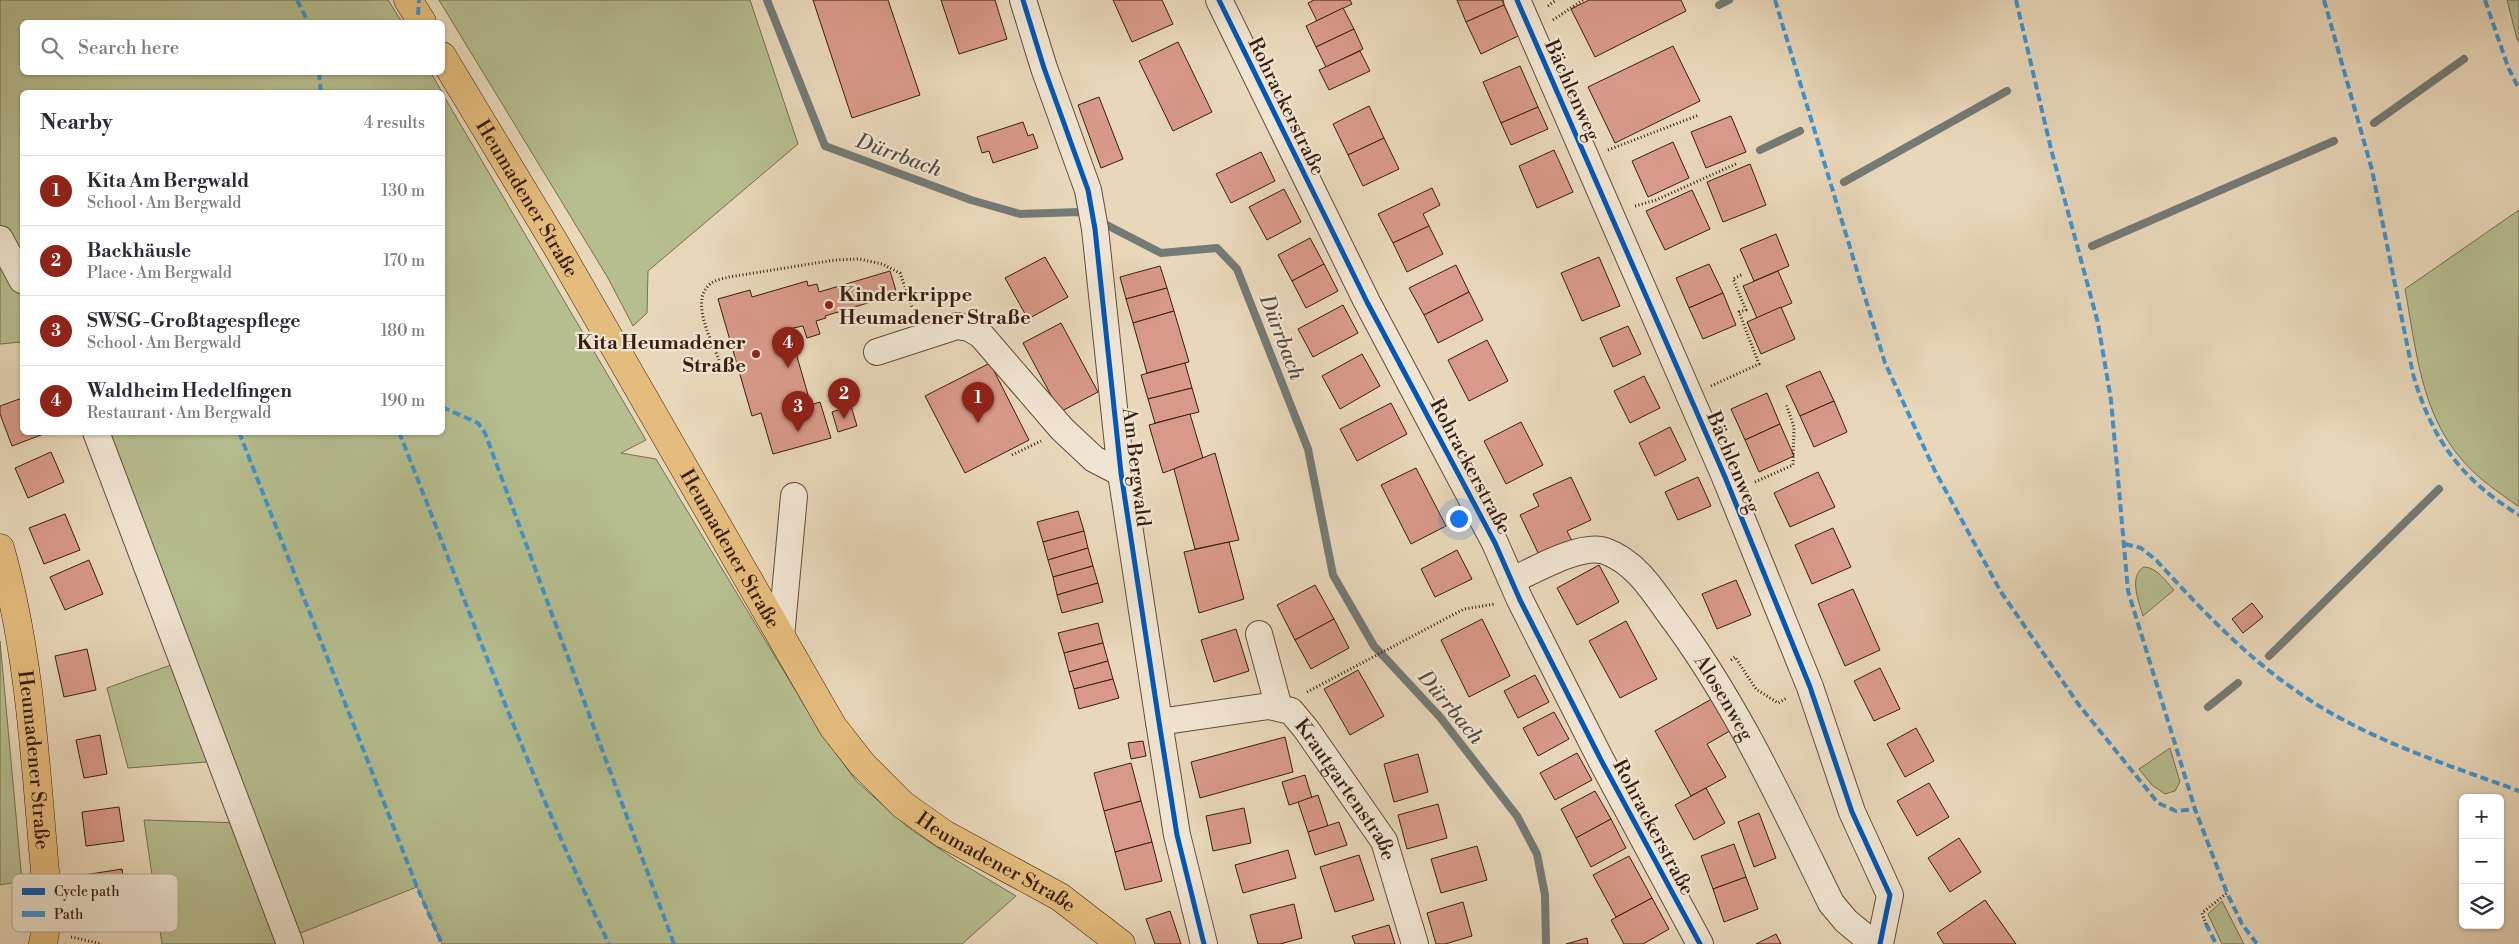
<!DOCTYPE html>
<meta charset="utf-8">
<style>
:root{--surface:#fff;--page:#f2f2f3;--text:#2b2b33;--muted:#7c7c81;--line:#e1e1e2;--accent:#8f2418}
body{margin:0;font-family:"Libre Bodoni",serif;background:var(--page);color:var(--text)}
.controls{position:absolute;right:15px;bottom:15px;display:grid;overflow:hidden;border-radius:8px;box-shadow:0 1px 4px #0004}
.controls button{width:45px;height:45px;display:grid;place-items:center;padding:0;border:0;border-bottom:1px solid var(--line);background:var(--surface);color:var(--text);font:25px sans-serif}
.you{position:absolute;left:1458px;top:518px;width:18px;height:18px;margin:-12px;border:4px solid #fff;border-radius:50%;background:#1a73e8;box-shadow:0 0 0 8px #1a73e833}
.badge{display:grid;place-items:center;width:32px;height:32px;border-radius:50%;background:var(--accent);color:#fff;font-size:16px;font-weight:700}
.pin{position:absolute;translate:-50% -41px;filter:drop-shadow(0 1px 2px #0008)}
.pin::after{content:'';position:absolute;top:26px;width:18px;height:15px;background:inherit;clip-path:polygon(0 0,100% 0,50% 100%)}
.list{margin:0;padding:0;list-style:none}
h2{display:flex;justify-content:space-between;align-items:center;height:65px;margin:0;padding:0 20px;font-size:21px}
h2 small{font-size:16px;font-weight:400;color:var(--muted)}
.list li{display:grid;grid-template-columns:32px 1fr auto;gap:15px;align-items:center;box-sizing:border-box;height:70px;padding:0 20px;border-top:1px solid var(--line)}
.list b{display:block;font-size:19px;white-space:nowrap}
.list p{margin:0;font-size:16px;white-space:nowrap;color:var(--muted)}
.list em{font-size:16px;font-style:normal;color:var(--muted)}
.icon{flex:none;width:28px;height:28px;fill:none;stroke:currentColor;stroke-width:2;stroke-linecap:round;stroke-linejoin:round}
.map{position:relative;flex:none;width:2519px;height:944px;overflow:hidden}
.search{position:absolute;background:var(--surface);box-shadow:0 1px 4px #0004;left:20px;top:20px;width:425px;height:55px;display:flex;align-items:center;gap:12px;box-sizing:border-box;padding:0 18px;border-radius:8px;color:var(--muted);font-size:19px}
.panel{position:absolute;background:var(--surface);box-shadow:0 1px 4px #0004;left:20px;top:90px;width:425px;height:345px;border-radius:8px}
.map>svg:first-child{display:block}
</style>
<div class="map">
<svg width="2519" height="944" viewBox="0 0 2519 944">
<rect width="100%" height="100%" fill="#e8d7b9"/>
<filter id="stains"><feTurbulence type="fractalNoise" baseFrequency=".004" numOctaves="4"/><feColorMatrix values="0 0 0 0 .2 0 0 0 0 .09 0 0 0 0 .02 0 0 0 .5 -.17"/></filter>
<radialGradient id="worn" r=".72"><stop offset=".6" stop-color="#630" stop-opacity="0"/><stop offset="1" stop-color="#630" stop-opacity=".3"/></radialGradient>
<g fill="#b6be8f" stroke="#786e4f">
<path d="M0 0H388L402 22H22V72L431 73 442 92H22V342L0 344Z"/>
<path d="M439 0H750L798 144 648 271 647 313 633 326 608 278Z"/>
<path d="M2507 0H2519V42L2517 39Z"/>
<path d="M442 93 646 440 621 453 656 459 821 733 857 782 909 828 956 860 1016 896 962 944H442L417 887 288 938 290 944H162L144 820 242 823 219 761 128 768 107 688 182 661 95 433 442 432Z"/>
<path d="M2519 210V507C2500 493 2478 479 2463 461 2421 414 2416 349 2405 289Z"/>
<path d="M2144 567C2157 567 2166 582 2174 590L2143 616C2139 602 2128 576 2144 567Z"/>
<path d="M0 641 22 881 0 885Z"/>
<path d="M2170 748 2180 782 2175 791 2165 794 2152 785 2139 769Z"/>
<path d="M2222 901 2244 944H2222L2208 914Z"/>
</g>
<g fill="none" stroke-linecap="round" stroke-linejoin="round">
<g stroke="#747a76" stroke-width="8">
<path d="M767 0 825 146 971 200 1020 214 1080 212 1086 215"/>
<path d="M1719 5 1729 0"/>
<path d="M2374 123 2464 59"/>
<path d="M1760 150 1800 131"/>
<path d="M1844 182 2007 91"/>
<path d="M1099 221 1161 253 1217 248 1237 269 1308 449 1333 575 1374 646 1440 717 1517 816 1537 854 1545 895 1546 944"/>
<path d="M2092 246 2334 141"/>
<path d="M2269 656 2439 489"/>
<path d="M2208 707 2238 683"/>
</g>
</g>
<g fill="#d89988" stroke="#391e0f">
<path d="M813 0H888L920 95 852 118Z"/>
<path d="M941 0H995L1007 39 959 54Z"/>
<path d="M1113 0H1162L1173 24 1132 42Z"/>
<path d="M1314 0H1350L1352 4 1317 21 1308 3Z"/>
<path d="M1457 0H1502L1504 5 1466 22Z"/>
<path d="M1589 0H1681L1686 11 1595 57 1571 9Z"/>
<path d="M1504 5 1518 36 1481 54 1466 22Z"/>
<path d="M1343 8 1354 29 1316 47 1306 26Z"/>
<path d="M1354 29 1363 49 1326 67 1316 47Z"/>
<path d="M1178 42 1212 112 1173 131 1139 61Z"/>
<path d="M1673 46 1700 101 1615 143 1588 87Z"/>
<path d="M1360 51 1370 71 1329 90 1319 70Z"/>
<path d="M1520 66 1538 107 1501 123 1483 82Z"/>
<path d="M1099 97 1123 159 1101 168 1078 105Z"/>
<path d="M1369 106 1384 138 1348 155 1333 124Z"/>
<path d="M1538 107 1548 129 1511 145 1501 123Z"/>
<path d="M1731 116 1746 152 1706 168 1691 132Z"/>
<path d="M1023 122 1028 136 1033 134 1038 148 993 163 989 151 982 153 977 137Z"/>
<path d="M1384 138 1399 169 1363 186 1348 155Z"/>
<path d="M1673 142 1689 178 1648 197 1632 161Z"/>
<path d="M1554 150 1573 192 1537 208 1519 166Z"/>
<path d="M1261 152 1275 181 1231 203 1216 174Z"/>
<path d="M1750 164 1766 205 1723 222 1707 182Z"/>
<path d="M1432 188 1440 205 1423 214 1429 226 1393 243 1378 214Z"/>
<path d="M1284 189 1301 222 1267 240 1249 207Z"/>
<path d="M1692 190 1710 229 1665 250 1646 211Z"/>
<path d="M1429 226 1443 254 1407 272 1393 243Z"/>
<path d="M1776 234 1789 266 1754 281 1740 249Z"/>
<path d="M1310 238 1324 264 1292 281 1278 255Z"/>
<path d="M1045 257 1068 297 1028 319 1005 278Z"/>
<path d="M1599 257 1620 306 1582 321 1561 273Z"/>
<path d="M1324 264 1338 291 1306 308 1292 281Z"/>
<path d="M1709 264 1723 293 1689 308 1676 278Z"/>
<path d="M1456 265 1469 292 1424 315 1409 288Z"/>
<path d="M1160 266 1167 288 1126 299 1120 277Z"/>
<path d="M890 271 897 294 825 316 826 318 816 321 820 334 807 338 803 326 789 329 811 405 820 402 831 438 773 454 761 413 752 416 718 299 750 290 752 297 807 281 808 286 817 284 819 292Z"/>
<path d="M1778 271 1792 303 1757 318 1743 286Z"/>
<path d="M1167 288 1174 311 1133 323 1126 299Z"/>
<path d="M1469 292 1483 320 1438 343 1424 315Z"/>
<path d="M1723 293 1736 325 1703 339 1689 308Z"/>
<path d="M1343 305 1358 333 1313 357 1298 329Z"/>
<path d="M1781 307 1795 339 1761 354 1747 322Z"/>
<path d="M1174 311 1189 362 1147 373 1133 323Z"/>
<path d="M1061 323 1098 392 1060 412 1023 343Z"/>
<path d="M1628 326 1641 354 1613 367 1600 338Z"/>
<path d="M1487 340 1508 381 1469 401 1448 360Z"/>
<path d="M1362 354 1380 386 1340 409 1322 376Z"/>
<path d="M990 363 1029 440 965 473 925 396Z"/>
<path d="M1185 363 1192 388 1148 399 1141 375Z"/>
<path d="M1820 371 1834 401 1800 416 1786 386Z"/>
<path d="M1644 376 1660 408 1630 423 1614 391Z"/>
<path d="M1192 388 1199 412 1155 423 1148 399Z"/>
<path d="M1767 393 1780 424 1745 440 1731 409Z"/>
<path d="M22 398V432H49L12 446 0 414V406Z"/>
<path d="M1834 401 1847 432 1814 447 1800 416Z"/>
<path d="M1391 403 1407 434 1357 461 1340 429Z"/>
<path d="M851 406 857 426 838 432 832 412Z"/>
<path d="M1190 414 1203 458 1163 473 1149 425Z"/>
<path d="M1521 422 1543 465 1506 484 1484 441Z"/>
<path d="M1780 424 1794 456 1759 472 1745 440Z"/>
<path d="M1670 427 1686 460 1655 476 1639 443Z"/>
<path d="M51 452 64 482 28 498 15 468Z"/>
<path d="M1215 453 1239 540 1195 549 1174 469Z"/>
<path d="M1416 468 1446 526 1411 544 1381 485Z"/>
<path d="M1818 472 1835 507 1790 527 1774 493Z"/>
<path d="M1571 477 1591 520 1567 531 1572 541 1540 557 1520 515 1539 506 1533 494Z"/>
<path d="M1698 477 1711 506 1678 520 1665 492Z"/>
<path d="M1078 511 1084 531 1043 542 1037 522Z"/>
<path d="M65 514 80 550 44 564 29 528Z"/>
<path d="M1833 528 1851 567 1812 584 1795 545Z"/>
<path d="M1084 531 1088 548 1048 560 1043 542Z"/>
<path d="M1229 542 1244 599 1199 613 1184 552Z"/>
<path d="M1088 548 1093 566 1053 577 1048 560Z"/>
<path d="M1457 550 1472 579 1435 597 1421 569Z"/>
<path d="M89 560 103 594 65 610 50 577Z"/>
<path d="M1599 565 1619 602 1577 625 1557 588Z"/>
<path d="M1093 566 1098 583 1057 595 1053 577Z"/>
<path d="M1736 580 1751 615 1717 629 1702 594Z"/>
<path d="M1098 583 1103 602 1062 613 1057 595Z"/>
<path d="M1315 585 1334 619 1295 640 1277 605Z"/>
<path d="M1853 589 1880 650 1845 666 1818 604Z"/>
<path d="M2252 603 2263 617 2243 633 2232 619Z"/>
<path d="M1334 619 1349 648 1311 669 1295 640Z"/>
<path d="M1482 619 1510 676 1469 697 1441 640Z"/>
<path d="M1626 621 1657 679 1620 698 1589 641Z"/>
<path d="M1098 623 1103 643 1064 653 1058 633Z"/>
<path d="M1236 629 1249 671 1214 682 1201 640Z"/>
<path d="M1103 643 1108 661 1069 672 1064 653Z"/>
<path d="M87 649 96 690 64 697 55 656Z"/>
<path d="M1108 661 1113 679 1074 689 1069 672Z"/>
<path d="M1880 668 1900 709 1874 721 1854 681Z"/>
<path d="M1358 670 1384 716 1350 735 1324 689Z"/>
<path d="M1535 675 1549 702 1518 718 1504 691Z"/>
<path d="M1113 679 1119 698 1079 709 1074 689Z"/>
<path d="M1717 696 1735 728 1707 744 1726 777 1691 796 1655 731Z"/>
<path d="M1554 712 1569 739 1538 756 1523 728Z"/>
<path d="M1916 728 1934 761 1905 777 1887 744Z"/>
<path d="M100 735 107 774 84 778 76 740Z"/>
<path d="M1285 737 1293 772 1200 798 1191 762Z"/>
<path d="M1143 741 1146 756 1131 759 1128 743Z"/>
<path d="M1577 753 1592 780 1555 800 1540 773Z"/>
<path d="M1418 754 1428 792 1394 802 1384 764Z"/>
<path d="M1131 763 1141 801 1104 811 1094 773Z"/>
<path d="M1305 775 1312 798 1289 805 1282 782Z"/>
<path d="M1929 783 1949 817 1917 836 1897 801Z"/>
<path d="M1706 788 1725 823 1694 840 1675 805Z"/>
<path d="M1595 791 1611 819 1576 838 1561 809Z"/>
<path d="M1318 795 1328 826 1308 832 1298 802Z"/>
<path d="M1141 801 1152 842 1115 852 1104 811Z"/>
<path d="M1438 804 1447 838 1407 849 1398 815Z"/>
<path d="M119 807 124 841 86 846 82 812Z"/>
<path d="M1244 808 1251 843 1213 851 1206 816Z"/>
<path d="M1759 813 1776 858 1754 867 1738 822Z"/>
<path d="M1611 819 1626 848 1591 867 1576 838Z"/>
<path d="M1339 822 1347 845 1315 855 1308 832Z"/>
<path d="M1959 838 1981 872 1950 892 1928 858Z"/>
<path d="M1152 842 1162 881 1125 890 1115 852Z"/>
<path d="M1734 844 1746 877 1713 889 1701 856Z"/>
<path d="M1477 846 1487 880 1441 893 1431 859Z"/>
<path d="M1288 850 1296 878 1243 893 1235 865Z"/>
<path d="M1359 855 1374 900 1335 912 1320 867Z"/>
<path d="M1629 856 1652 898 1616 917 1593 875Z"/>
<path d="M122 869 126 896 87 901 84 875Z"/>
<path d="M1746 877 1758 909 1724 922 1713 889Z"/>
<path d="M1652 898 1669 929 1643 944H1624L1611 920Z"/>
<path d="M1985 900 2016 944H1944L1937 933Z"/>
<path d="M1463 902 1472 936 1445 944H1436L1427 913Z"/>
<path d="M1294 904 1302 938 1280 944H1258L1250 915Z"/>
<path d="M1170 911 1181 944H1155L1146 919Z"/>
<path d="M1389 925 1395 944H1355L1352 936Z"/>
<path d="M1776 934 1781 944H1756Z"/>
<path d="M1587 938 1588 944H1566Z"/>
</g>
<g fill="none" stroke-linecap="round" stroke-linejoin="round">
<defs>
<g id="minor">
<path d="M1023 0 1044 68 1088 190 1095 229 1121 473 1159 722 1177 835 1204 944"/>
<path d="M1219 0 1367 302 1495 543 1520 600 1601 760 1700 944"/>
<path d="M1517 0 1725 477 1810 687 1852 812 1890 895 1880 944"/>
<path d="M0 239 22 280"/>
<path d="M877 352 957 326 969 328 981 335 1062 429 1094 459 1121 473"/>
<path d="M96 432 290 944"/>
<path id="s1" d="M1513 580C1535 570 1581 543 1605 551 1634 561 1652 589 1669 613 1736 702 1782 803 1831 903L1846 921 1874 944"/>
<path d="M1259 634 1279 708"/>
<path d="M781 637 794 496"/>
<path id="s2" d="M1159 722 1269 706 1291 711 1306 729 1384 841 1415 944"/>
</g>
<g id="major">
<path d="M408 0 422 22"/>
<path id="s3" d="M442 56 556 245 833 727 862 764 903 805 944 834 1060 897 1121 944"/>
<path id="s4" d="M0 548C33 663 36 785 48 903L47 921 43 944"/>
</g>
</defs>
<use href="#minor" stroke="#654c3a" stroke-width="28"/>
<use href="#major" stroke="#391e0f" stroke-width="29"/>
<g stroke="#391e0f" stroke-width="3" stroke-dasharray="1 2.5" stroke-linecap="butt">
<path d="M1548 6 1556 0"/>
<path d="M1553 20 1583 0"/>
<path d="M1608 150 1699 115"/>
<path d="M1635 206 1656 200 1738 163"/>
<path d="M719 360C712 341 691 304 708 286 713 280 722 279 729 277L835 260 859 259 882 264 900 273 915 315"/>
<path d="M1711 386 1759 364 1739 312 1746 310 1733 279 1743 274"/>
<path d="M1012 455 1041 441"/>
<path d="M1755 482 1793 465 1794 427 1786 404"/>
<path d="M1731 660 1735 657 1756 689 1778 703 1787 698"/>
<path d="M1307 692 1464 609 1495 604"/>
<path d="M2206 924 2202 913 2227 893"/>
<path d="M71 937 102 944"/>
</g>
<use href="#minor" stroke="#f0e5d2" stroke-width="26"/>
<use href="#major" stroke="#e4bc7c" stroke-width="28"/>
<g stroke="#3e94d2" stroke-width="4" stroke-dasharray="8 4" stroke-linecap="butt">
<path d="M297 0 308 22"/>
<path d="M1775 0 1885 363 1935 471 2001 592 2079 705 2158 803 2176 811 2195 809"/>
<path d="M2016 0 2051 149 2098 323 2111 400 2128 591 2195 809 2227 893 2242 924 2257 944"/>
<path d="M2324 0 2372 170 2413 374C2432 440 2461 479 2519 515"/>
<path d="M2485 0 2508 67 2519 89"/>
<path d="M418 15 419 0"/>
<path d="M319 72 321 92"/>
<path d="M442 407 478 423 485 433 674 944"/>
<path d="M239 432 417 887 442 944"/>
<path d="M399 432C467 603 529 778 609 944"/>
<path d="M2125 544 2141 548 2157 561C2199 607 2243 654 2295 690 2362 738 2443 763 2519 791"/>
<path d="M2206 924 2216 944"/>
</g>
<defs>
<g id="cycleway">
<path d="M1023 0 1044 68 1088 190 1095 229 1121 473 1159 722 1177 835 1204 944"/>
<path d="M1219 0 1367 302 1495 543 1520 600 1601 760 1700 944"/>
<path d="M1517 0 1725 477 1810 687 1852 812 1890 895 1880 944"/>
</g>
</defs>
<use href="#cycleway" stroke="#f0e5d2" stroke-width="8"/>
<use href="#cycleway" stroke="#0057b8" stroke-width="5"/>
</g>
<g fill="#8f2418" stroke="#f0e5d2" stroke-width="2">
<circle cx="829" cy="305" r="5"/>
<circle cx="756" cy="354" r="5"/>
</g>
<g text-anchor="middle" stroke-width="4.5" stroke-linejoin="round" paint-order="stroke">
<g font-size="20" fill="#391e0f" stroke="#f0e5d2">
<text transform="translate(1573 90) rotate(66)" y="7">Bächlenweg</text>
<text transform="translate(1287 106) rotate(64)" y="7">Rohrackerstraße</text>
<text dy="7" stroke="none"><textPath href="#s3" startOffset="166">Heumadener Straße</textPath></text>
<text transform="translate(1734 462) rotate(67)" y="7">Bächlenweg</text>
<text transform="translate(1471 466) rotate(62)" y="7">Rohrackerstraße</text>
<text transform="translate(1137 467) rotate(83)" y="7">Am Bergwald</text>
<text dy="7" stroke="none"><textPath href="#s3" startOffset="571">Heumadener Straße</textPath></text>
<text dy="7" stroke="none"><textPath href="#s1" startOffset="290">Alosenweg</textPath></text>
<text dy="7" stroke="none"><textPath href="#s4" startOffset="215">Heumadener Straße</textPath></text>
<text dy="7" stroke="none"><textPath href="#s2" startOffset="230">Krautgartenstraße</textPath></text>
<text transform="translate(1654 827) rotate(62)" y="7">Rohrackerstraße</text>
<text dy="7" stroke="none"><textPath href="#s3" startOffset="991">Heumadener Straße</textPath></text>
</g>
<g font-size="20" font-weight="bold" fill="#391e0f" stroke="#f0e5d2" text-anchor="start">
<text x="839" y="301">Kinderkrippe<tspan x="839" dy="23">Heumadener Straße</tspan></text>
<text x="746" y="349" text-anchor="end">Kita Heumadener<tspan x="746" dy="23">Straße</tspan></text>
</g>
<g font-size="21" font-style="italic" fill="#574c43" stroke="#f0e5d2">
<text transform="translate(899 155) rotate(20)" y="7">Dürrbach</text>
<text transform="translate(1282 337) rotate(69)" y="7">Dürrbach</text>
<text transform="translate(1451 707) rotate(50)" y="7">Dürrbach</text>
</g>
</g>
<rect x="12" y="874" width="166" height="58" rx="8" fill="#f0e5d2" stroke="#b9a998" stroke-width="1"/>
<rect x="22" y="888" width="23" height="7" fill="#0057b8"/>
<rect x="22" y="911" width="23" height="6" fill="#3e94d2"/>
<g font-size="14" fill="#391e0f">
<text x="54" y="896">Cycle path</text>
<text x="54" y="919">Path</text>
</g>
<rect width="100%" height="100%" filter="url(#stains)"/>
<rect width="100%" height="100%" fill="url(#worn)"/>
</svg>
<div class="controls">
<button>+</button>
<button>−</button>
<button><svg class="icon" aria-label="layers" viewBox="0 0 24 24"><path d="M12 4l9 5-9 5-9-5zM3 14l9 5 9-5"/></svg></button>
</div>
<div class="you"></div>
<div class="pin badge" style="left:978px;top:423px">1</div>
<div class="pin badge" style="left:844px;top:419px">2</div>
<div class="pin badge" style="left:798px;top:432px">3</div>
<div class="pin badge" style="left:788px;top:368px">4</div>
<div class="search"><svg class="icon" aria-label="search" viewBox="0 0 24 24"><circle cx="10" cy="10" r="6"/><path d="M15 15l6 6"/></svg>Search here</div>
<section class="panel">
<h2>Nearby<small>4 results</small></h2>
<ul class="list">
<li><span class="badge">1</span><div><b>Kita Am Bergwald</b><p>School · Am Bergwald</p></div><em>130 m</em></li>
<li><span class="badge">2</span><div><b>Backhäusle</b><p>Place · Am Bergwald</p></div><em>170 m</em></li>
<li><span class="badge">3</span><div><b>SWSG-Großtagespflege</b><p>School · Am Bergwald</p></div><em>180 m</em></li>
<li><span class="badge">4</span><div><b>Waldheim Hedelfingen</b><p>Restaurant · Am Bergwald</p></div><em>190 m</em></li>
</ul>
</section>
</div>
